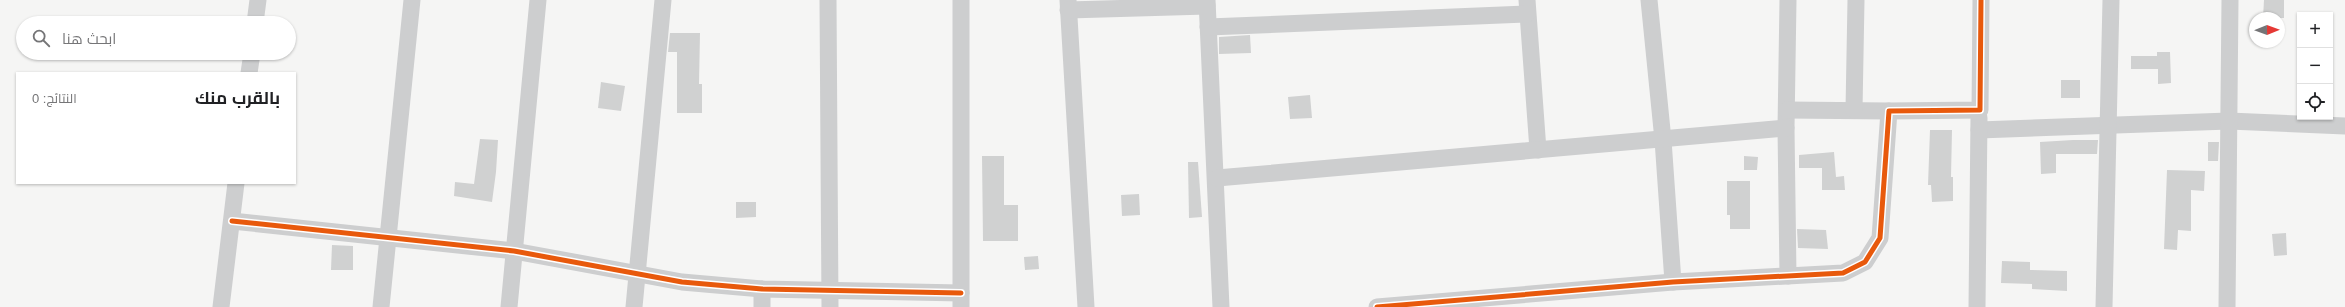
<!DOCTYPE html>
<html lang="ar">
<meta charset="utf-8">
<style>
:root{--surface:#fff;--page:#f6f6f6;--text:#202124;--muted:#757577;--line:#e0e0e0}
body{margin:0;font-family:Helvetica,Cairo,sans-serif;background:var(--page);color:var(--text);direction:rtl}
.controls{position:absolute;right:12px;top:12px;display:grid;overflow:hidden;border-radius:0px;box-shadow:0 1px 3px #0004}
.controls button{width:36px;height:36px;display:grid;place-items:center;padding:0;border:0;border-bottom:1px solid var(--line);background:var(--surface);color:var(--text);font:20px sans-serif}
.compass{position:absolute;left:2249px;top:12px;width:36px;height:36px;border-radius:50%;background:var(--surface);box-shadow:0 1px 3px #0004;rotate:89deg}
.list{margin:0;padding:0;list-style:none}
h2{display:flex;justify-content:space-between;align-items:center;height:52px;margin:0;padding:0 16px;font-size:17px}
h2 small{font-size:13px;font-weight:400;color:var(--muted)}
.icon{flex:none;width:22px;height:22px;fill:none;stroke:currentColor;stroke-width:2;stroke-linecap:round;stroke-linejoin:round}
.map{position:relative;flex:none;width:2345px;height:307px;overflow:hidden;direction:ltr}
.search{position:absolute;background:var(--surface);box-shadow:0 1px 3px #0004;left:16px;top:16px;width:280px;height:44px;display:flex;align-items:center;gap:10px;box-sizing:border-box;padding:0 14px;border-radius:22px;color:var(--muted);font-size:15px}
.panel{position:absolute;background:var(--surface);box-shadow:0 1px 3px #0004;left:16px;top:72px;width:280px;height:112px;border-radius:0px;direction:rtl}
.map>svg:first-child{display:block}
</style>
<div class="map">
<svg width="2345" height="307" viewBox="0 0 2345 307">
<rect width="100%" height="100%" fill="#f5f5f4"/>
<g fill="#d0d1d1">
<path d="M2264 0H2284V18H2263Z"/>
<path d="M670 33H700L699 84H702V113H677V52H668Z"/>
<path d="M1250 35 1251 53 1219 54V37Z"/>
<path d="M2157 52H2170L2171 83 2158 84V69H2131V56H2157Z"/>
<rect x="2061" y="80" width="19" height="18"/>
<path d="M601 82 625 86 621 111 598 108Z"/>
<path d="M1310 95 1312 118 1290 119 1288 97Z"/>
<path d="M1930 130H1952L1951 177H1953V201L1932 202 1931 185H1928Z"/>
<path d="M480 139 498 140 496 172 492 202 454 196 455 182 474 184Z"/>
<path d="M2073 140H2098L2097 154H2056V173L2041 174 2040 142Z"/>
<path d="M2208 142H2219L2218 161H2208Z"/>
<path d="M1834 152 1836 177 1844 176 1845 190H1822V168H1799V155Z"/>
<path d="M982 156H1004V205H1018V241H983Z"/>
<path d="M1744 156 1758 157 1757 170H1744Z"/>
<path d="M1188 162H1198L1202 217 1189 218Z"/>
<path d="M2167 170 2205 171 2204 191 2191 190V231L2178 230 2177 250 2164 249Z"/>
<path d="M1727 181H1750V229H1730V215H1727Z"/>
<path d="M1139 194 1140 215 1122 216 1121 195Z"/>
<path d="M736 202H756V217L736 218Z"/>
<path d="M1797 229 1826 230 1828 249 1798 248Z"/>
<path d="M2286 233 2287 255 2274 256 2272 234Z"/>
<path d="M332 245 353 246V270H331Z"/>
<path d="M1038 256 1039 269 1025 270 1024 257Z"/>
<path d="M2002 261 2030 262V270L2067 271V291L2032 289V284L2001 283Z"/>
</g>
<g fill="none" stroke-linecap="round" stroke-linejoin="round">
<g stroke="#cdcecf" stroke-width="17">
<path d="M828 0 830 307"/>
<path d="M1068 0 1086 307"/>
<path d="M1207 0 1221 307"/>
<path d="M1527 0 1538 150"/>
<path d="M1649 0 1663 140 1673 282"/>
<path d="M1788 0 1786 128 1788 276"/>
<path d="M1068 10 1207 6"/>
<path d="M255 23 258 0"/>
<path d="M1208 27 1527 14"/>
<path d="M249 73 252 53"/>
<path d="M1787 110 1889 111"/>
<path d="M1854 110 1856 0"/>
<path d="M1979 130 2229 121 2345 126"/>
<path d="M1217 178 1786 128"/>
<path d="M232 221 514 251 682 282 762 289 961 293"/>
<path d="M221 307 236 183"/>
<path d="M381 307 412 0"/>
<path d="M509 307 538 0"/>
<path d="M634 307 663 0"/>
<path d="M762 307V289"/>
<path d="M961 307V0"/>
<path d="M1377 307 1673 282 1843 273 1865 262 1880 238 1889 111 1980 110 1981 0"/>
<path d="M1977 307 1979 118"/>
<path d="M2104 307 2111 0"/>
<path d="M2227 307 2230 0"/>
</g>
<defs>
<g id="cycleway">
<path d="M232 221 514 251 682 282 762 289 961 293"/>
<path d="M1377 307 1673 282 1843 273 1865 262 1880 238 1889 111 1980 110 1981 0"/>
</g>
</defs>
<use href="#cycleway" stroke="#fff" stroke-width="8"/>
<use href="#cycleway" stroke="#e8590c" stroke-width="5"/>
</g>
</svg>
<div class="controls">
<button>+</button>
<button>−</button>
<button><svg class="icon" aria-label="locate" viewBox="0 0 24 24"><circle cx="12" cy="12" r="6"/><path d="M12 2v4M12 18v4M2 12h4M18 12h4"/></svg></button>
</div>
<svg class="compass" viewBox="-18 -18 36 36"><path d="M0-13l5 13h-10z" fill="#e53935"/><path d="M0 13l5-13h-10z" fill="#757577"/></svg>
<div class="search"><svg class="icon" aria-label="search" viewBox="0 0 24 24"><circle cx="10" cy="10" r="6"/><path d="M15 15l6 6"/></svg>ابحث هنا</div>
<section class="panel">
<h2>بالقرب منك<small>النتائج: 0</small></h2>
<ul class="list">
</ul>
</section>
</div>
